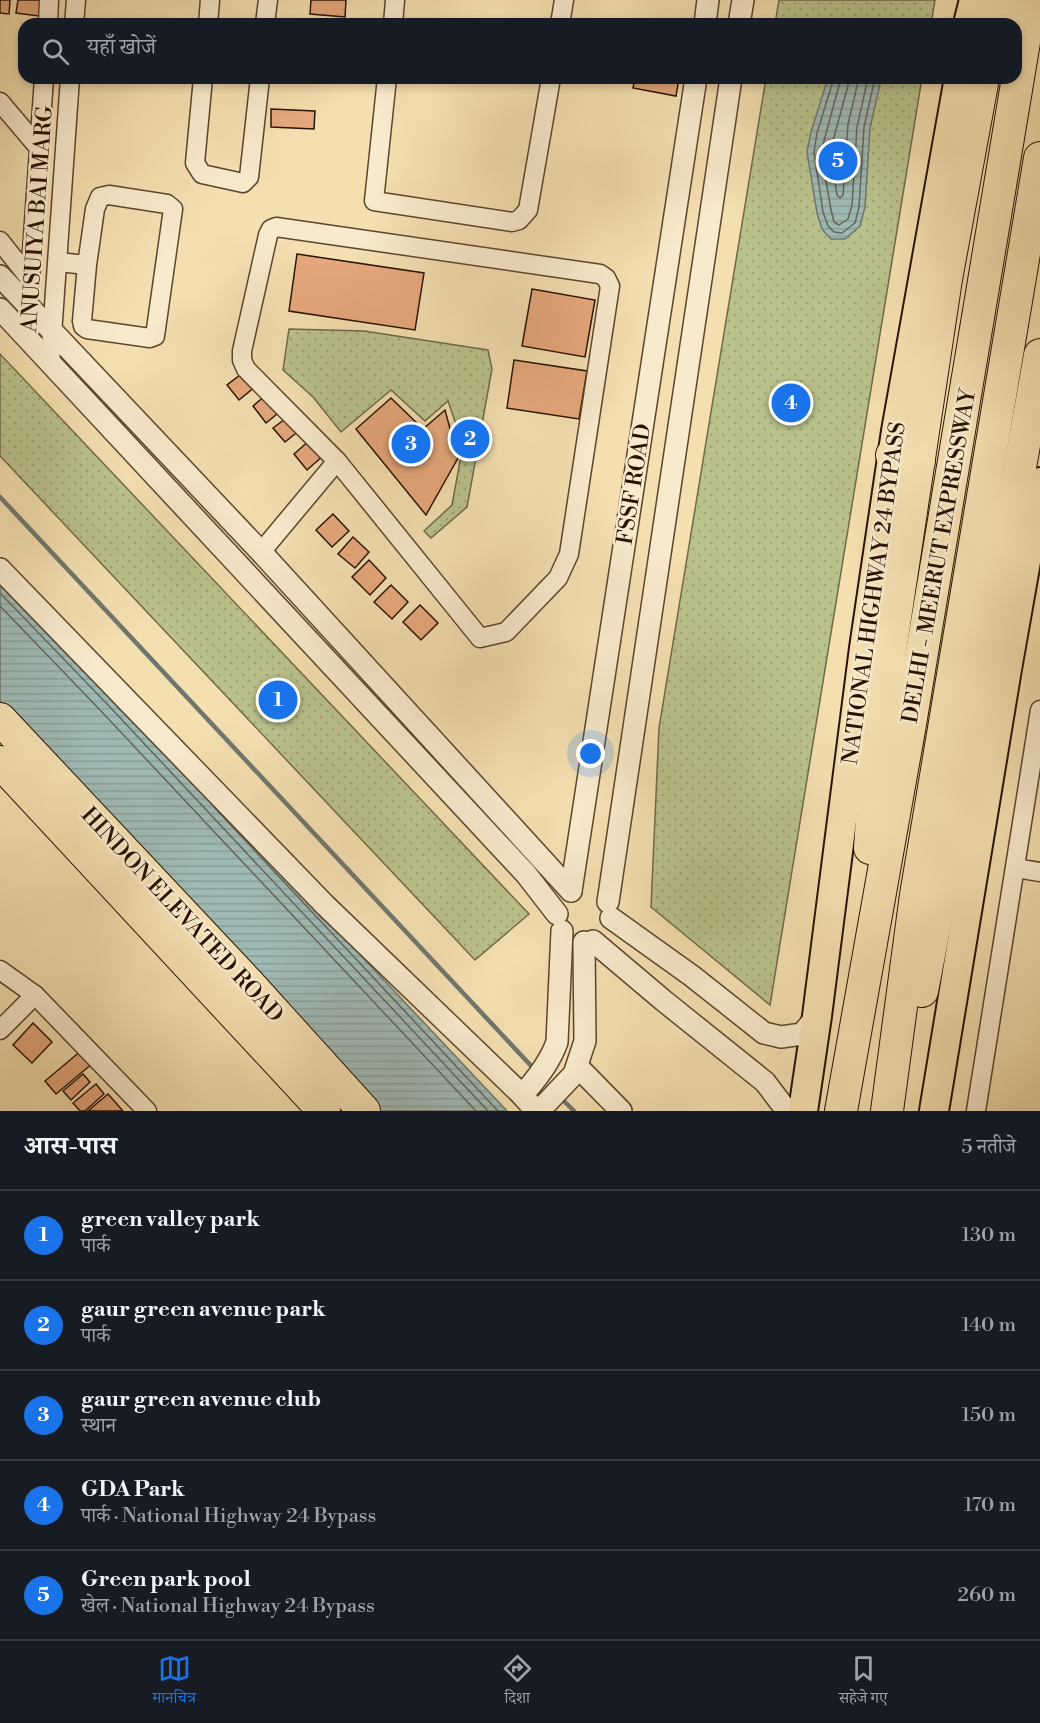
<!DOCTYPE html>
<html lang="hi">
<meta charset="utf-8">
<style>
:root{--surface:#171b24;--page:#242831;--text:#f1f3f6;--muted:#9ea1a6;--line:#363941;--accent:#1a73e8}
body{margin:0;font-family:"Libre Bodoni","Noto Serif Devanagari",serif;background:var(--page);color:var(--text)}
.you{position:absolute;left:591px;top:754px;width:21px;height:21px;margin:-15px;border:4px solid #fff;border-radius:50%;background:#1a73e8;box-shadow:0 0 0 9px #1a73e833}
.badge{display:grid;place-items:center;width:39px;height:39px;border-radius:50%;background:var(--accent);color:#fff;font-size:20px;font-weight:700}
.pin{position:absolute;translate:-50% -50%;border:3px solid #fff;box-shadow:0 2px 6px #0006}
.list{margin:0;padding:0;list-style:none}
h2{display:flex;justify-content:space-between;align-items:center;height:78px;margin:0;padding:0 24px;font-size:26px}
h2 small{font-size:20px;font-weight:400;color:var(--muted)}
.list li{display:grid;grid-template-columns:39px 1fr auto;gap:18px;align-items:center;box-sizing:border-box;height:90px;padding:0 24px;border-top:2px solid var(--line)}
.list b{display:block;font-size:22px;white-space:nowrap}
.list p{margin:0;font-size:20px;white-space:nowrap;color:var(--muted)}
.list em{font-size:20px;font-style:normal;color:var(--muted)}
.icon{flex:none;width:33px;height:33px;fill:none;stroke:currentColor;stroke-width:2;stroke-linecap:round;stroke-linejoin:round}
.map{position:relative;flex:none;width:1040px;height:1111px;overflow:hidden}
.search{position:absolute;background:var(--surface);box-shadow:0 3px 9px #0003;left:18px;right:18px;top:18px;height:66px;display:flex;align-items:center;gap:15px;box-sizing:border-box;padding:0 21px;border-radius:18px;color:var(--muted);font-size:22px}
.sheet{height:528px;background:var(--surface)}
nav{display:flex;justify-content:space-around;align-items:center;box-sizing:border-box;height:84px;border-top:2px solid var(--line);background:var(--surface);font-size:16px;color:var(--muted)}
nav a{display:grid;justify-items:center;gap:3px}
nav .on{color:var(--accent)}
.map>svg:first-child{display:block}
</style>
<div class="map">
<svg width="1040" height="1111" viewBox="0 0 1040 1111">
<defs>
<pattern id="park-dots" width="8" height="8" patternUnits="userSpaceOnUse" patternTransform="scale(1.5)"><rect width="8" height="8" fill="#bac28c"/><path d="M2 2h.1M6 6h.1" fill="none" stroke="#a0a677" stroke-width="1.8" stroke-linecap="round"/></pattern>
<pattern id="water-rules" width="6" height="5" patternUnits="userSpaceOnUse" patternTransform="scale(1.5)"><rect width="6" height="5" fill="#9fbab5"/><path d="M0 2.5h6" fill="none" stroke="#899f9a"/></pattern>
</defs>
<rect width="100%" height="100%" fill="#f4dfb0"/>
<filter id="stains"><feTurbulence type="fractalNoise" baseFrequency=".00333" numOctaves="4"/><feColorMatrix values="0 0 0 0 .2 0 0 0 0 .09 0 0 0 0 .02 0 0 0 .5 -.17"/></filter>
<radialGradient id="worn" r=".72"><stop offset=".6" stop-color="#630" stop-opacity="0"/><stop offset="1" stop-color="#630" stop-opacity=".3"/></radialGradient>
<g fill="url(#park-dots)" stroke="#716a46" stroke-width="1.5">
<path d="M779 0H935L931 24H775Z"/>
<path d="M766 78H922L770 1005 651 907 659 728Z"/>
<path d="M289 329 364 331 488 350 492 369 467 507 431 538 424 531 452 505 463 445 448 401 425 421 391 390 341 432 313 397 283 370Z"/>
<path d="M0 354 529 914 475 960 0 456Z"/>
</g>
<g fill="url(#water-rules)" stroke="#6f776d" stroke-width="1.5">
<path d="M828 78H881V80L870 128 865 207 860 226 845 239H831L822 229 817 213 807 152 811 132Z"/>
<path d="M0 574 117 696 507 1111H358L0 734Z"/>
</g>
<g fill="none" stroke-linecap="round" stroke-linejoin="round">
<g stroke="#64665b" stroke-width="1.5">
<path d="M834 78 817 133 814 152 823 212 828 226 834 232 842 233 855 223 859 207 864 127 875 78"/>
<path d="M841 78 821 152 831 210 834 222 839 225 848 219 852 205 857 127 868 78"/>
<path d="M850 78 830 152 837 195 840 198 843 195 848 124 859 78"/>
<path d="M0 593 108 705 488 1111"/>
<path d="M0 606 101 711 476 1111"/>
<path d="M214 807 498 1111"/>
</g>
<g stroke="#6f776d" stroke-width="4.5">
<path d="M0 497 535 1070"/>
<path d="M561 1098 574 1111"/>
</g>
</g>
<g fill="#e6a87c" stroke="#281201" stroke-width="1.5">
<path d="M0 0H10L9 14 0 13Z"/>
<path d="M18 0H41L39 16 16 13Z"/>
<path d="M311 0H346L345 17 310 14Z"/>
<path d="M635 78H679L676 96 633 88Z"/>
<path d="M271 109 315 111 314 129 271 127Z"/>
<path d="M297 254 424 273 415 330 289 311Z"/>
<path d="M532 289 595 300 585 357 522 346Z"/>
<path d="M514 360 587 371 579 419 507 408Z"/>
<path d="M244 372 256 386 239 400 227 385Z"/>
<path d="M268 393 282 410 266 423 253 406Z"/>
<path d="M391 398 423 429 445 410 458 458 426 515 356 429Z"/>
<path d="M289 416 300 430 285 442 273 428Z"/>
<path d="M310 440 323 456 307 470 294 454Z"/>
<path d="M333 514 349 531 332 547 316 530Z"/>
<path d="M353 537 369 552 355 568 338 554Z"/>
<path d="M369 560 386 578 370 595 352 577Z"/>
<path d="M391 585 408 602 392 619 374 602Z"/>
<path d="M420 605 438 623 421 640 403 622Z"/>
<path d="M33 1023 52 1042 32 1063 13 1045Z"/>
<path d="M82 1050 93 1063 56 1094 45 1081Z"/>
<path d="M83 1074 90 1082 71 1100 63 1091Z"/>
<path d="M96 1084 104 1094 85 1111H80L73 1103Z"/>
<path d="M108 1094 123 1111H88Z"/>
</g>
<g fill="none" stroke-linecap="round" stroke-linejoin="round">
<defs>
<g id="minor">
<path d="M48 24 49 0"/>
<path d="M74 24 76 0"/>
<path d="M208 24 210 0"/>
<path d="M265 24 268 0"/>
<path d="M393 24 395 0"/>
<path d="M560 24 564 0"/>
<path d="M203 78 195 163 202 174 243 183 249 177 260 78"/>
<path d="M387 78 374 201 512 222 519 220 528 210 551 78"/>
<path d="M0 102 39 148"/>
<path d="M276 227 600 274 606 278 610 286 569 554 558 578 506 632 480 638 337 461 246 369 242 360V351L268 235 271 229Z"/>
<path d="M0 241 30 279"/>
<path d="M58 262 87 265 82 321 83 326 87 329 150 338 155 336 173 209 167 204 109 195 100 197 95 209 87 265"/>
<path d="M26 337 44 78"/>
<path d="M50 363 70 78"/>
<path d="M261 552 337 461"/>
<path d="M1015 868 1040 872"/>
<path d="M0 970 35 995 147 1111"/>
<path d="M0 1030 35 995"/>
<path d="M976 1111 1040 710"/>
</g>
<g id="tertiary">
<path d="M705 24 708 0"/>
<path d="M739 24 743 0"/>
<path d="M0 276 261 552 571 891"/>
<path d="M0 309 526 874 557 914"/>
<path d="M0 569 325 905 522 1095 536 1111"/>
<path d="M571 891 696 78"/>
<path d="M608 902 731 78"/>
<path d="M611 918 692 976 764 1033 781 1037 802 1034 817 1016"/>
<path d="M593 941 664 1001 765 1082 787 1111"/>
<path d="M578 1067 621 1111"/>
<path d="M522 1095C536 1080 550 1062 557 1042L562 931"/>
<path d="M539 1111 574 1074 585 1041 584 942"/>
</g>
<g id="trunk">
<path d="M968 24 974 0"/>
<path d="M803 1111 817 1016 864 648 896 431 959 78"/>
<path d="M934 1111 1007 669 1040 482"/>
</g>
<g id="motorway">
<path d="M997 24 1004 0"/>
<path d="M892 455 919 461"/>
<path d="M0 719 249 984 364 1111"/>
<path d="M0 762 324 1111"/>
<path d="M870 848 876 760 890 651 946 279 983 78"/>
<path d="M922 991 984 669 1040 355"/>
<path d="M841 1111 909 730 1031 0"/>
<path d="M887 1111 916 895 1040 158"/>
</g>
</defs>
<use href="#minor" stroke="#5b452d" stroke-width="21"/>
<use href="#tertiary" stroke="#5b452d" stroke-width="24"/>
<use href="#trunk" stroke="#281201" stroke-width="32"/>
<use href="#motorway" stroke="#281201" stroke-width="34"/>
<use href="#minor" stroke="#f8eacc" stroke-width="18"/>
<use href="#tertiary" stroke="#f8eacc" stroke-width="21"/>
<use href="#trunk" stroke="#f4dfb0" stroke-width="28"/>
<use href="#motorway" stroke="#f4dfb0" stroke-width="32"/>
</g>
<g text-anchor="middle" stroke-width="5" stroke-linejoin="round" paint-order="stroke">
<g font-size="22" fill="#281201" stroke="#f8eacc">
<text transform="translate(36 219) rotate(-86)" y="8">ANUSUIYA BAI MARG</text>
<text transform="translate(633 484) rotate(-81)" y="8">FSSF ROAD</text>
<text transform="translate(938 556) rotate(-80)" y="8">DELHI - MEERUT EXPRESSWAY</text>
<text transform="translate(873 593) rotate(-82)" y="8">NATIONAL HIGHWAY 24 BYPASS</text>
<text transform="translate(183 914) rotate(47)" y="8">HINDON ELEVATED ROAD</text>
</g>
</g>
<rect width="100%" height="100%" filter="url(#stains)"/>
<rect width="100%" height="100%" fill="url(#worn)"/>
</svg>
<div class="you"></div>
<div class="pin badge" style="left:278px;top:700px">1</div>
<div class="pin badge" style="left:470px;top:439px">2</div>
<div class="pin badge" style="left:411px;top:444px">3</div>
<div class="pin badge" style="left:791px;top:403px">4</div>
<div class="pin badge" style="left:838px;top:161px">5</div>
<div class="search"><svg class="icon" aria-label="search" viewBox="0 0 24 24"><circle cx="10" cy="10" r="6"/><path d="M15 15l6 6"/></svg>यहाँ खोजें</div>
</div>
<section class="sheet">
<h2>आस-पास<small>5 नतीजे</small></h2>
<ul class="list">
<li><span class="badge">1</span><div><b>green valley park</b><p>पार्क</p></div><em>130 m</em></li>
<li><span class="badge">2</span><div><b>gaur green avenue park</b><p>पार्क</p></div><em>140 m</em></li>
<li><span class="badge">3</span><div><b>gaur green avenue club</b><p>स्थान</p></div><em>150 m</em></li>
<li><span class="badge">4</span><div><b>GDA Park</b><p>पार्क · National Highway 24 Bypass</p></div><em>170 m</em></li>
<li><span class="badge">5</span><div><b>Green park pool</b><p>खेल · National Highway 24 Bypass</p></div><em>260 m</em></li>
</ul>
</section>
<nav>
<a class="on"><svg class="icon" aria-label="map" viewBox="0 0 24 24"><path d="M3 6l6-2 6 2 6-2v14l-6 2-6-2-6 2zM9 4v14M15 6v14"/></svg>मानचित्र</a>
<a><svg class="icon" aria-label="directions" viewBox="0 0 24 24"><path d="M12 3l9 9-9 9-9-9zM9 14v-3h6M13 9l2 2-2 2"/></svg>दिशा</a>
<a><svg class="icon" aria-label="saved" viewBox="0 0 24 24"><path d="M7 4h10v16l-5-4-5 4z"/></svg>सहेजे गए</a>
</nav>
